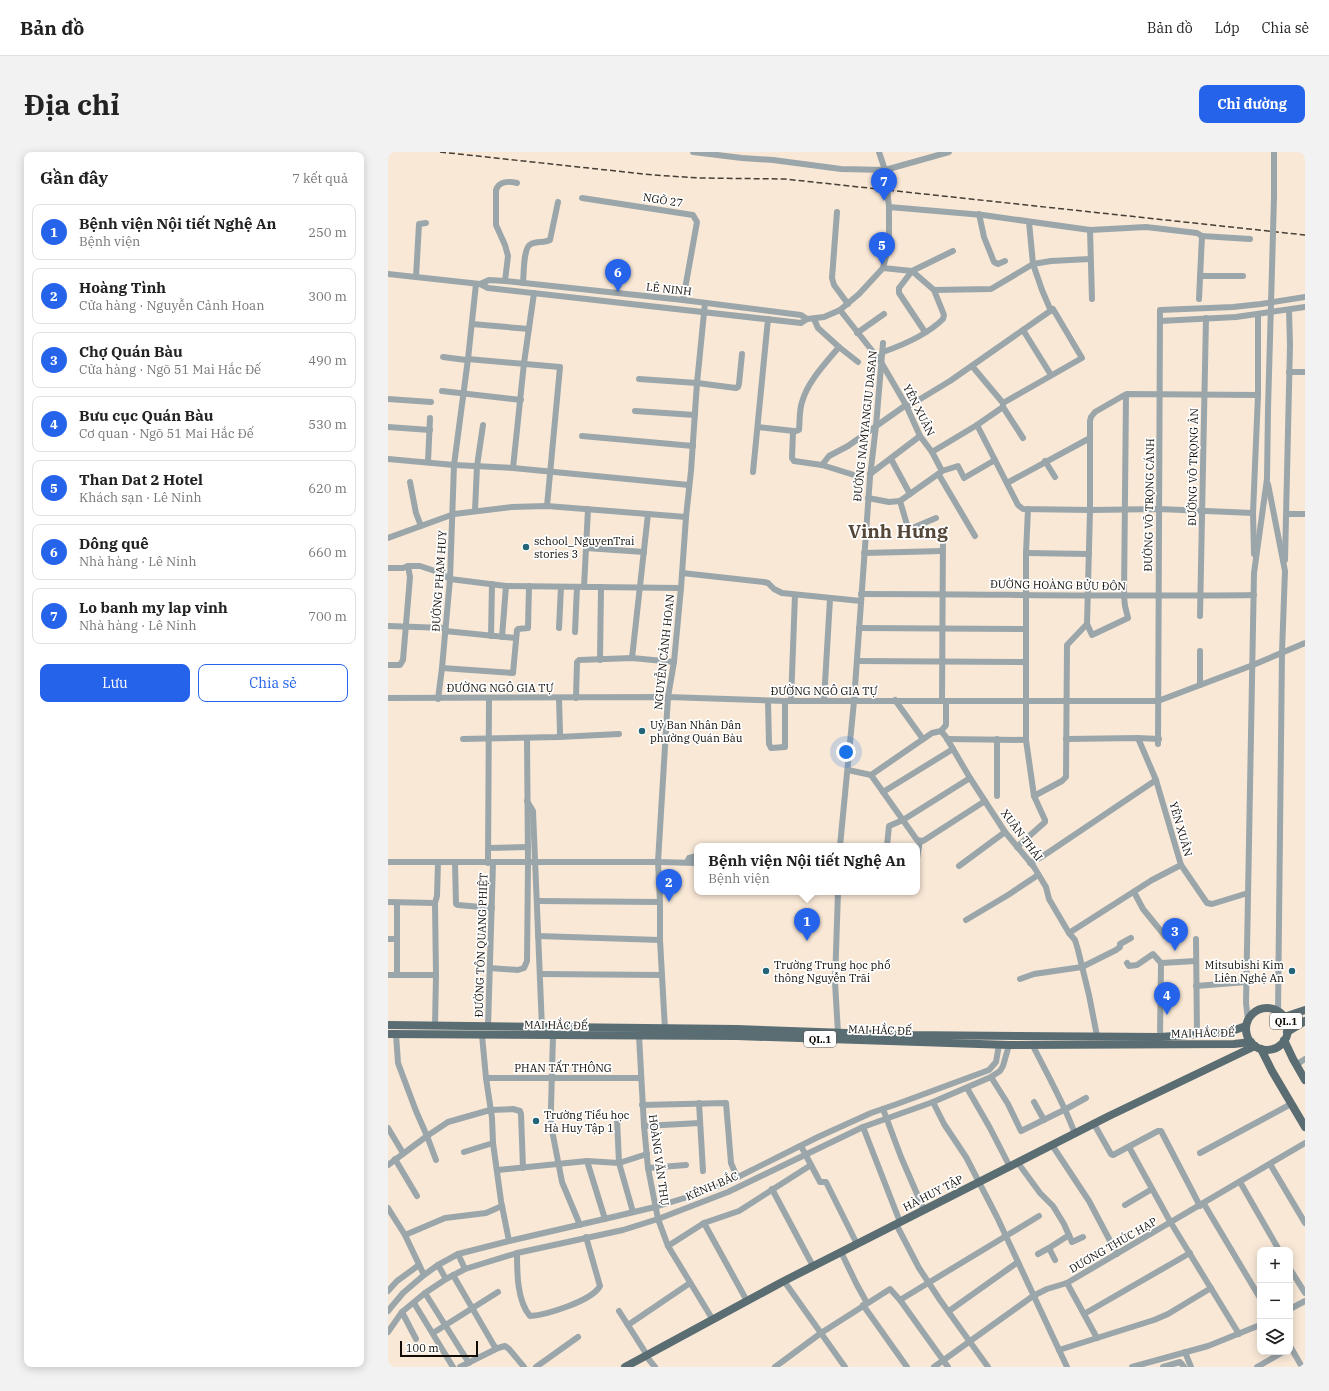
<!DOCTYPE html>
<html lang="vi">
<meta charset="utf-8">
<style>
:root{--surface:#fff;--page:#f2f2f2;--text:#222;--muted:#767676;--line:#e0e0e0;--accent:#2563eb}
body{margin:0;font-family:"IBM Plex Serif",serif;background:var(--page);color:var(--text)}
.controls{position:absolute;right:12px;bottom:12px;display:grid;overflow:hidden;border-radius:8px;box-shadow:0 2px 10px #0003}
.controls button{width:36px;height:36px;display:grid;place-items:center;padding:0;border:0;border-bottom:1px solid var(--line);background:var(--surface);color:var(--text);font:20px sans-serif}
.scale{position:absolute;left:12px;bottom:10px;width:78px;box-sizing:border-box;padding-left:4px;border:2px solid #100b05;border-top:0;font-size:11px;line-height:14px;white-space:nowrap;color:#100b05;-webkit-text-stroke:3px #fff;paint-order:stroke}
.you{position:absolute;left:458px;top:600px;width:14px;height:14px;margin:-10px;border:3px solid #fff;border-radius:50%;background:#1a73e8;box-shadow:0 0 0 6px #1a73e833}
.badge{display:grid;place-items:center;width:26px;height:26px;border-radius:50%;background:var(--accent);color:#fff;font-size:13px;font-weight:700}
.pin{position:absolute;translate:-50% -33px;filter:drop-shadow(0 1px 2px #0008)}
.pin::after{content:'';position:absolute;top:21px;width:14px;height:12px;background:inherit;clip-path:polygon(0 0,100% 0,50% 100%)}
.popup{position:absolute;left:306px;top:691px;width:226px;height:52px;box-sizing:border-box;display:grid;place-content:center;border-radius:8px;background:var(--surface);filter:drop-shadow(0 1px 3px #0005);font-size:13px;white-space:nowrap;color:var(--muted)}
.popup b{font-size:15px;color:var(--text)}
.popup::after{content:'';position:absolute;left:50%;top:100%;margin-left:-8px;border:8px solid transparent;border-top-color:var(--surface)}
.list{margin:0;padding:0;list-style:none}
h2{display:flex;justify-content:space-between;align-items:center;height:52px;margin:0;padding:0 16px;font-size:17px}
h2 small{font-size:13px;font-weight:400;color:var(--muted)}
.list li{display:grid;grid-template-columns:26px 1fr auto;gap:12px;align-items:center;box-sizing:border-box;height:56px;margin:0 8px 8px;padding:0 8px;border:1px solid var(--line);border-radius:8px}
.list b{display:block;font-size:15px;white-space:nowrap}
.list p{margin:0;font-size:13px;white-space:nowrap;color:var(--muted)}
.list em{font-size:13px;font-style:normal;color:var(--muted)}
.actions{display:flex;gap:8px;padding:12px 16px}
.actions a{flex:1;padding:9px 0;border:1px solid var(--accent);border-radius:8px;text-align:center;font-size:14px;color:var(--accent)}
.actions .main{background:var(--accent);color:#fff}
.icon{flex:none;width:22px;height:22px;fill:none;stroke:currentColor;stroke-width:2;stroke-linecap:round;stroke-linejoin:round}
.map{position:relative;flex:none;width:917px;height:1215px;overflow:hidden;border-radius:8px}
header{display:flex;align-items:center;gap:24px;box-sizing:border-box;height:56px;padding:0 20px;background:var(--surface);border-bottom:1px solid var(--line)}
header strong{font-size:19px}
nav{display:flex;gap:22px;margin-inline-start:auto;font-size:14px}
.intro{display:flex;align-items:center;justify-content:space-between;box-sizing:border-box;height:96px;padding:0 24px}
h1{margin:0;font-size:28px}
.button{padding:10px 18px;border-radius:8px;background:var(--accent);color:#fff;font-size:14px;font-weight:700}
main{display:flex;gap:24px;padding:0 24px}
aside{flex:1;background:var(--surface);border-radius:8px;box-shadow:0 2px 10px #0003}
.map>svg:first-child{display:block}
</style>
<header>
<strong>Bản đồ</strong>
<nav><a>Bản đồ</a><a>Lớp</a><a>Chia sẻ</a></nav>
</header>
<div class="intro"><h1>Địa chỉ</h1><a class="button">Chỉ đường</a></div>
<main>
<aside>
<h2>Gần đây<small>7 kết quả</small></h2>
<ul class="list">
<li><span class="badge">1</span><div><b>Bệnh viện Nội tiết Nghệ An</b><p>Bệnh viện</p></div><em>250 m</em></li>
<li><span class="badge">2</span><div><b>Hoàng Tình</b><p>Cửa hàng · Nguyễn Cảnh Hoan</p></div><em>300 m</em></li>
<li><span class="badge">3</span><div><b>Chợ Quán Bàu</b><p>Cửa hàng · Ngõ 51 Mai Hắc Đế</p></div><em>490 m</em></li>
<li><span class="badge">4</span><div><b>Bưu cục Quán Bàu</b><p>Cơ quan · Ngõ 51 Mai Hắc Đế</p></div><em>530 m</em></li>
<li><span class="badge">5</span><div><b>Than Dat 2 Hotel</b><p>Khách sạn · Lê Ninh</p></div><em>620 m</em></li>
<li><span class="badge">6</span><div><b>Dông quê</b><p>Nhà hàng · Lê Ninh</p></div><em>660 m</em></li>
<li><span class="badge">7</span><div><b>Lo banh my lap vinh</b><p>Nhà hàng · Lê Ninh</p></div><em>700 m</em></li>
</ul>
<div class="actions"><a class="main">Lưu</a><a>Chia sẻ</a></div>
</aside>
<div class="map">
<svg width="917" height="1215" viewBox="0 0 917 1215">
<rect width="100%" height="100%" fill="#f9e8d6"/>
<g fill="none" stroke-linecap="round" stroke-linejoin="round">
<g stroke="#9ba6aa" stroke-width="6">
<path d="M305 0 354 6 385 8 453 17 497 18 561 0"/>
<path d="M194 46 305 63 309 70 295 148"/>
<path d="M501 55 595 63 702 78 758 75 809 81 814 84 811 147"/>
<path d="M449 60 444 126 446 133 460 152"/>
<path d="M591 62 596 85 606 110 610 112 617 109"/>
<path d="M641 70 645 112 654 138 663 159"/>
<path d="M702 78 704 147"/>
<path d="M814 84 862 87"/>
<path d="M495 116 524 119 546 138 603 137 645 112 663 109 702 107"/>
<path d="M0 122 92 132 100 136 413 171 419 167 436 165 452 158 471 142 495 116 501 92V55L497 18 491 0"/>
<path d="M812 124H855"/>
<path d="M28 125 31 72 38 71"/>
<path d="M117 129 120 104 117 93 108 73V38C111 29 121 29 129 31"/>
<path d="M135 131C136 122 135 95 143 92 149 89 156 91 162 88L170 50"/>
<path d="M92 132 101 128 117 129 295 148 413 163 419 167"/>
<path d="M452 158 493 210 518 253 532 284 544 300 589 273 630 353 635 357 702 358 771 357 865 361"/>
<path d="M426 167 430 176 451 195 470 210"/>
<path d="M772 169 848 165 917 155"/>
<path d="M84 172 141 177"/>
<path d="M635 178 663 223"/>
<path d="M537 180 511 141V136L524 119 565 99"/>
<path d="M469 181 496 162"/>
<path d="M451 195C437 212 420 229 414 250 411 259 412 269 411 278L405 280 404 306 406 309 434 313 466 323"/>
<path d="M495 200C515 193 539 183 555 167L556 163 546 138"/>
<path d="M55 205 78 208 80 207 172 215 159 354"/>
<path d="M584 214 615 251"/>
<path d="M901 220H917"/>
<path d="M251 227 309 231 348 236 350 235 351 232 354 202"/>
<path d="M54 239 133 248"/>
<path d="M738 243 736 444 737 454 740 466 704 483 699 472 702 358V269L703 265 707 260 733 245C735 244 737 243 739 242L870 243"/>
<path d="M0 247 43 250"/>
<path d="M519 255 562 229 665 157 694 206 615 251V255L589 273"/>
<path d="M615 255 635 286"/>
<path d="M247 259 307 263"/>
<path d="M0 275 42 278"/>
<path d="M370 275 406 279"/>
<path d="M194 284 305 294"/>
<path d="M544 300 554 319 553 320 512 349 520 376 522 377 548 366"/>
<path d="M0 307 66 313 125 316 301 333"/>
<path d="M503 307 522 342"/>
<path d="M657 309 667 325"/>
<path d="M40 310 42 266"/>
<path d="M434 313 441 304 460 294 518 253"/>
<path d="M125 316 136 211 146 141"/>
<path d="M554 319 570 314 576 326 607 308"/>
<path d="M365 320 380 167"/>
<path d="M482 322 532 284"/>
<path d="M551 323 587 384"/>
<path d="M22 330 28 361 33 374"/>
<path d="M619 331 702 286"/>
<path d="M880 332 897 419 894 500 890 860"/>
<path d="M480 346 501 350 512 349"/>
<path d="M87 359 89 314 95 273"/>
<path d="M899 362H917"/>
<path d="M0 386 66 362 124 355 159 354 298 365"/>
<path d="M198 396 256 400"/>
<path d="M476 401 555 399"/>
<path d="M638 401 701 402"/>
<path d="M866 402 865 361 870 243V162"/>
<path d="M897 408 902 193 901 158"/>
<path d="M20 414H32L50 420 62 427 118 434 293 436"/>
<path d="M0 416H15L20 414 22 425 15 508 12 513H0"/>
<path d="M294 421 376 430 380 431 386 437 394 441 473 449"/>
<path d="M196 435 200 357"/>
<path d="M473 442C604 442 735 445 866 443"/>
<path d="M812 464 818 166"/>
<path d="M0 474 57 476"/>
<path d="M171 476 173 435"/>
<path d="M471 476 638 477"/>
<path d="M57 479 128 486"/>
<path d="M187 480 189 435"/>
<path d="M103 484 104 432"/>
<path d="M114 485 118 434"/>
<path d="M812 499V533"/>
<path d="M244 506 260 362"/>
<path d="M212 508 213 435"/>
<path d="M469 509 638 510"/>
<path d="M54 516 125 521 129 478 130 477 140 476 141 434"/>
<path d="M0 546 280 545 397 549H770L865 513 917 491"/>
<path d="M188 546 189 510 191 508 244 506 286 510"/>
<path d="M50 547 54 516 62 427 66 313 80 207 88 132"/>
<path d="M436 548 442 447"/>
<path d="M507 548 535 587"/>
<path d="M380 549 381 592 383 596 397 595V549"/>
<path d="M403 549 407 443"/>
<path d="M554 549 555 381"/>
<path d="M553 579 558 573V549"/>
<path d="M171 585 231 582"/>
<path d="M750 586 768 628 793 713 819 751 824 752 860 741"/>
<path d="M75 587 171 585 172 581 171 546"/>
<path d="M559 587 638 588"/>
<path d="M678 587 750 586 771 587"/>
<path d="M770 592 772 158 845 155 873 152 917 145"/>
<path d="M460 618 483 623 529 688 535 689 597 649"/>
<path d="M483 623 544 581 553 579 558 585 582 626 617 680 646 715 658 735 661 747 681 781 687 788 690 798 701 843 709 884"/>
<path d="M495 640 565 597"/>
<path d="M609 644V587"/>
<path d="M646 644 674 629 678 625 679 493 699 472"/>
<path d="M139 649 145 659 154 876"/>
<path d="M452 694 466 549 482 325 488 274 495 191"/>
<path d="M499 694 501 674 515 668 582 626"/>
<path d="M629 695 657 670V668L646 644 638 588V401L640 357"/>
<path d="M100 696 140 695"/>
<path d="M529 706 532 689"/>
<path d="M0 710H270L309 711"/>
<path d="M299 710 301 706 309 704"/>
<path d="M67 711 68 752 70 753 104 756"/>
<path d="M100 711 101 547"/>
<path d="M642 711 655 704 768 628"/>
<path d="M571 714 617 680"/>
<path d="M450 740 447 830 450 881"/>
<path d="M746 740 755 757 777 784"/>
<path d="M149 749 272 750"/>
<path d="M0 750 47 751"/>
<path d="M578 768 620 743 650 723"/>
<path d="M681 781 764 728 793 713"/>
<path d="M150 784 272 788"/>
<path d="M0 787H9"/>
<path d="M808 787 809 883"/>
<path d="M739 811 741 814 749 813 765 802 773 811"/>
<path d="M102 816 130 818 136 816 139 809 140 711 139 586"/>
<path d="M152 822 274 823"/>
<path d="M0 823H48L47 751 49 744 50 710"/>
<path d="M9 823V751"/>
<path d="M632 827 646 822 694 815 728 798 732 795V792L743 786"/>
<path d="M808 834 859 830"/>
<path d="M860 868 858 851 866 421 879 327 880 257"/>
<path d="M47 874 48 823"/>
<path d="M100 875 105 711"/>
<path d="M277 877 272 788V750L270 710 280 545 286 510 293 436 298 365 303 319 309 231 317 151"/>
<path d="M8 882 10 911 28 959 39 984 48 1008"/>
<path d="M94 883 98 926 104 966 105 991 113 1049 121 1089"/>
<path d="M165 884 163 955V973L174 1030 192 1073"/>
<path d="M251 884 256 974 260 1016 270 1067 280 1094 325 1168"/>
<path d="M772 885 773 811 808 809"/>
<path d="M644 892C659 922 676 951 687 982"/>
<path d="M908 913 917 907"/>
<path d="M603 925 620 952 633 979 678 957 698 946"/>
<path d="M98 926H253"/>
<path d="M579 936 602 976 622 1015"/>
<path d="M545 950 556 972 578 1005 609 1065 679 1215"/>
<path d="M646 950 656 968"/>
<path d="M311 951 315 1019"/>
<path d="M254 953 338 951 343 1011 349 1025"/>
<path d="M495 957 513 1005 536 1058"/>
<path d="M229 967 231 1011 245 1060"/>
<path d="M706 972 723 1002 725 1003 770 979H773L812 1054"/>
<path d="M256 974 312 971"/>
<path d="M475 975 512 1070"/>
<path d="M0 976 15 1001"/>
<path d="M664 993 701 1049 729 1102"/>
<path d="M413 994 432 1030H438L469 1092"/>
<path d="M741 995 783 1071 851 1182"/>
<path d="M76 1000 105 991"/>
<path d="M812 1001 903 952"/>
<path d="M7 1007 29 1044"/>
<path d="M199 1009 217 1067"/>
<path d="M630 1011 652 1041 665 1054 676 1072 684 1090 695 1085"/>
<path d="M882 1012 917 1071"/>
<path d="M0 1013 39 984 60 970 102 958 125 957 132 959 133 962 135 1016"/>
<path d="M260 1016 298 1013"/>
<path d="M110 1018 199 1009 231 1011 259 1002"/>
<path d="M852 1030 891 1098"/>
<path d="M384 1037 425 1114"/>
<path d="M816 1052 872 1146"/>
<path d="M737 1053 764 1037"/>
<path d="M0 1056 17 1083 36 1123"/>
<path d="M316 1071 359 1149"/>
<path d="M508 1072 531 1116 552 1148 600 1215"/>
<path d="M17 1083 57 1066 98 1061 114 1054"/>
<path d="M280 1094 316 1071 351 1059 423 1013"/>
<path d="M453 1100 469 1133 479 1151"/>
<path d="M129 1101C129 1120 129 1149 142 1164 158 1163 204 1149 212 1134L198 1085"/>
<path d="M70 1102 77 1117"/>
<path d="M650 1102 661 1096"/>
<path d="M667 1108 661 1096 681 1083"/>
<path d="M50 1113 58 1127"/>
<path d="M902 1117 917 1141"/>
<path d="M65 1123 108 1197"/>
<path d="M396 1129 457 1215"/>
<path d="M679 1131 709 1186"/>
<path d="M0 1139 9 1129 31 1113"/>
<path d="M37 1141 81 1211"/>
<path d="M512 1148 651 1064"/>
<path d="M26 1151 65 1215"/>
<path d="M475 1153 519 1215"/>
<path d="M902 1157 917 1149"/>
<path d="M0 1159 15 1141 36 1123 50 1113 70 1102 121 1089 225 1065 267 1055 303 1044 334 1033 430 985 483 961 509 952 601 918 608 910 611 893"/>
<path d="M231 1159 259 1203"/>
<path d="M561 1159 630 1110"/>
<path d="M14 1160 28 1187"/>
<path d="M696 1162 802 1101"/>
<path d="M240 1173 302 1131"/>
<path d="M0 1180 14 1160 37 1141 58 1127 77 1117 129 1101 235 1078 270 1067 340 1040 475 975 545 950 603 925 612 919 615 914 621 893"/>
<path d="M45 1181 110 1140"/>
<path d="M902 1194 914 1215"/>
<path d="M671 1198 766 1168 780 1162 823 1136"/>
<path d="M797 1200 803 1215"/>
<path d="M258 1204 267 1215"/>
<path d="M72 1215 110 1196 117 1194 121 1197 136 1215"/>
<path d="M148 1215 190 1185"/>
<path d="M387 1215 433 1181 502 1137 512 1148 560 1215"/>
<path d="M546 1215 645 1144 659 1137 679 1131 917 991"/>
<path d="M744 1215 820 1194 872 1173"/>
<path d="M775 1215 792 1210 793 1211 796 1215"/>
<path d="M869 1215 895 1200"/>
</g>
<g stroke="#596d73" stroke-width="8">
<circle cx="879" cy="877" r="21"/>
<path d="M896 865 917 858"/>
<path d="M0 873 349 877 515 883 772 885 829 881 844 879 858 874"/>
<path d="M899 880 917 869"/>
<path d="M0 882 349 884 621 893 846 892 863 890"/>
<path d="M896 888 905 907 917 928"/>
<path d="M873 897 884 919 917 975"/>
<path d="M237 1215 396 1129 721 964 867 894"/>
</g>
<path stroke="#473f36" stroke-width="1.5" stroke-dasharray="6 3" stroke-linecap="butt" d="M52 0 265 23 311 26 397 27 917 83"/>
<path stroke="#9ba6aa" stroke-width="6" d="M880 257 886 46V0"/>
</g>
<g fill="#236578" stroke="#fff" stroke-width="1.5">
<circle cx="138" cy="395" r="4"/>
<circle cx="254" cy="579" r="4"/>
<circle cx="378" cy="819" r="4"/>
<circle cx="904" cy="819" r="4"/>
<circle cx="148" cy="969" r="4"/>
</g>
<g text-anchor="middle" stroke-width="3.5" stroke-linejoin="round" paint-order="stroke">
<g fill="#fff" stroke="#585450" stroke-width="1">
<rect x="882" y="861" width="32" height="16" rx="3"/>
<rect x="416" y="879" width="32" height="16" rx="3"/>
</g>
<g font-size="10" font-weight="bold" fill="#100b05">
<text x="898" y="873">QL.1</text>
<text x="432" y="891">QL.1</text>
</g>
<g font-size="11" fill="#100b05" stroke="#fff">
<text transform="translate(275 48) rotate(9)" y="4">NGÕ 27</text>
<text transform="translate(281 137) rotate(6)" y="4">LÊ NINH</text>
<text transform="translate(531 258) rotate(63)" y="4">YÊN XUÂN</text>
<text transform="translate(477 274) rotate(-84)" y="4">ĐƯỜNG NAMYANGJU DASAN</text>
<text transform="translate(805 315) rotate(-89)" y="4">ĐƯỜNG VÕ TRỌNG ÂN</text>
<text transform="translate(761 353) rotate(-89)" y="4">ĐƯỜNG VÕ TRỌNG CÁNH</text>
<text transform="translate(51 429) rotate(-86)" y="4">ĐƯỜNG PHẠM HUY</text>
<text transform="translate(670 433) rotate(1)" y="4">ĐƯỜNG HOÀNG BỬU ĐÔN</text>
<text transform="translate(276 500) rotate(-84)" y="4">NGUYỄN CẢNH HOAN</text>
<text x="112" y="540">ĐƯỜNG NGÔ GIA TỰ</text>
<text x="436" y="543">ĐƯỜNG NGÔ GIA TỰ</text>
<text transform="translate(793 677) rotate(74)" y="4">YÊN XUÂN</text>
<text transform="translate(634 683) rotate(53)" y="4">XUÂN THÁI</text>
<text transform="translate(93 793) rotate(-88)" y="4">ĐƯỜNG TÔN QUANG PHIỆT</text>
<text transform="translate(168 873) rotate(1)" y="4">MAI HẮC ĐẾ</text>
<text transform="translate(492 878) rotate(2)" y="4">MAI HẮC ĐẾ</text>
<text transform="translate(815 881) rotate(-1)" y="4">MAI HẮC ĐẾ</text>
<text x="175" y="920">PHAN TẤT THÔNG</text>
<text transform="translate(271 1008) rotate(82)" y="4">HOÀNG VĂN THỤ</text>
<text transform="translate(324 1034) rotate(-23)" y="4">KÊNH BẮC</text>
<text transform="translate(545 1041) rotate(-27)" y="4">HÀ HUY TẬP</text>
<text transform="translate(725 1093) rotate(-30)" y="4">DƯƠNG THÚC HẠP</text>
</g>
<g font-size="11" fill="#100b05" stroke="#fff" text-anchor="start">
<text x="146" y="393">school_NguyenTrai<tspan x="146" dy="13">stories 3</tspan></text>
<text x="262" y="577">Uỷ Ban Nhân Dân<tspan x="262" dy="13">phường Quán Bàu</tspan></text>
<text x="386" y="817">Trường Trung học phổ<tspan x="386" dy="13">thông Nguyễn Trãi</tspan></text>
<text x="896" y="817" text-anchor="end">Mitsubishi Kim<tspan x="896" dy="13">Liên Nghệ An</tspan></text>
<text x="156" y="967">Trường Tiểu học<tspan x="156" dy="13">Hà Huy Tập 1</tspan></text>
</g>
<g font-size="19" font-weight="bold" fill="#554738" stroke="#fff">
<text x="510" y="386">Vinh Hưng</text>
</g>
</g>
</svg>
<div class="controls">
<button>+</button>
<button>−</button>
<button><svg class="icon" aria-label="layers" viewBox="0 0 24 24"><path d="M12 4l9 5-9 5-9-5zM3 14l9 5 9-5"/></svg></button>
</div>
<div class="scale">100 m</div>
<div class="you"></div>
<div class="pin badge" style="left:419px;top:789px">1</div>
<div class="popup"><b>Bệnh viện Nội tiết Nghệ An</b>Bệnh viện</div>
<div class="pin badge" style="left:281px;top:750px">2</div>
<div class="pin badge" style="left:787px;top:799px">3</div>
<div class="pin badge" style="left:779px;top:863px">4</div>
<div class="pin badge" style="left:494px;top:113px">5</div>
<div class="pin badge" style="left:230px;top:140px">6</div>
<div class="pin badge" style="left:496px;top:49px">7</div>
</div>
</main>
